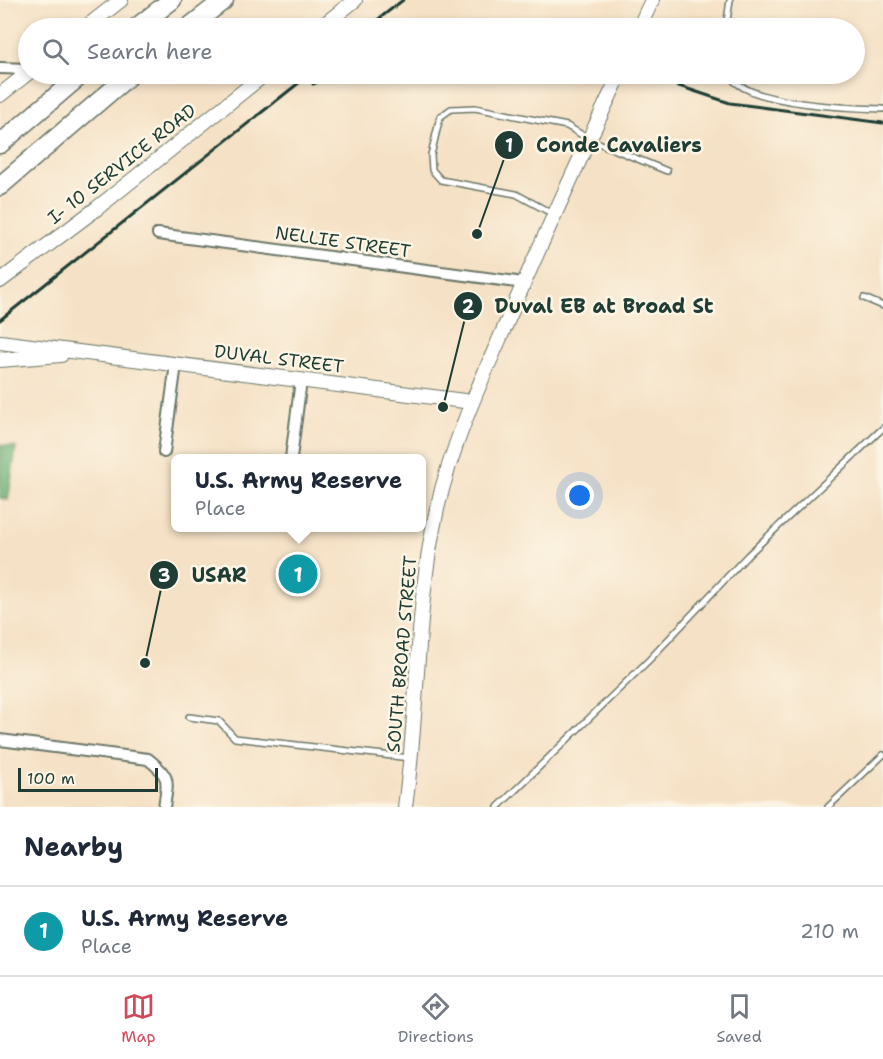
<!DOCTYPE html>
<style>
:root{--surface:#fff;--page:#f2f2f3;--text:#1f2937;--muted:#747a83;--line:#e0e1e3;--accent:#d1495b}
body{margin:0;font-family:"Shantell Sans",sans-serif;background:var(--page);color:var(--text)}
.scale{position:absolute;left:18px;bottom:15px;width:140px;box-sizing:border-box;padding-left:6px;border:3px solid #1f3d34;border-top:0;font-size:16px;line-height:21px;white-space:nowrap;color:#1f3d34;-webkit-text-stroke:4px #fcf5e5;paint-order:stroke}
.you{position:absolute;left:580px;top:496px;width:21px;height:21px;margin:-15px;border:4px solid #fff;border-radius:50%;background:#1a73e8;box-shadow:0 0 0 9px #1a73e833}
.badge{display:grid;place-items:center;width:39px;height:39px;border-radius:50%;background:var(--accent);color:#fff;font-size:20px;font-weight:700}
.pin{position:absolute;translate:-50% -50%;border:3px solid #fff;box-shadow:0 2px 6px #0006}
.popup{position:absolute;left:171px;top:454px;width:255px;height:78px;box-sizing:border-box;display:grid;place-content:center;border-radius:9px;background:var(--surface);filter:drop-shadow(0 2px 4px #0005);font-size:20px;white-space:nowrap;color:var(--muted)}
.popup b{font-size:22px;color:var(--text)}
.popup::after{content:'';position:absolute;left:50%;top:100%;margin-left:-12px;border:12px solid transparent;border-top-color:var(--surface)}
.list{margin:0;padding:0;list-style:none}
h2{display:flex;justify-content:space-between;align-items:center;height:78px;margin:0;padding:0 24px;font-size:26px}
h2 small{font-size:20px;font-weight:400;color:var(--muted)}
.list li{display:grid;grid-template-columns:39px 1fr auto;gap:18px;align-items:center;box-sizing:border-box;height:90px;padding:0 24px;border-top:2px solid var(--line)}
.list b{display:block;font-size:22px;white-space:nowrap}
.list p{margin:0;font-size:20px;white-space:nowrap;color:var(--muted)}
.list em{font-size:20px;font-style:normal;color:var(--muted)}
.icon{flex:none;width:33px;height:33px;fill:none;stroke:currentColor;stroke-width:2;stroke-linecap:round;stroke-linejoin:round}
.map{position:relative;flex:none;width:883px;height:807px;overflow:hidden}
.search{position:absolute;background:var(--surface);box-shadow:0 3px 9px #0003;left:18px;right:18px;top:18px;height:66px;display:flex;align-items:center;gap:15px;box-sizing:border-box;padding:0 21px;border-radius:33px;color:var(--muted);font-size:22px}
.sheet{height:168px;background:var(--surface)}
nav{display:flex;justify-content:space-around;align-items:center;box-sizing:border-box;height:84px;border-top:2px solid var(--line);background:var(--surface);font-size:16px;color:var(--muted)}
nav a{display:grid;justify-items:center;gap:3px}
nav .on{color:var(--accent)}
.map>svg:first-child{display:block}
</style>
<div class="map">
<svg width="883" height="807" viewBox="0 0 883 807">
<rect width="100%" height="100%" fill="#fcf5e5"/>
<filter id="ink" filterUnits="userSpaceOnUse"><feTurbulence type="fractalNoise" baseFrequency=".0167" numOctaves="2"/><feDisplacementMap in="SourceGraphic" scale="12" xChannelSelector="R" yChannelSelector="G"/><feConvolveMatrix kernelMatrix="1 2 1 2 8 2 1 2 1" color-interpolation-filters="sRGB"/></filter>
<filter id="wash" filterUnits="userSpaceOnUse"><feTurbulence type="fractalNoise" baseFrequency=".008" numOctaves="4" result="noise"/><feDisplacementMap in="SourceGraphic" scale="24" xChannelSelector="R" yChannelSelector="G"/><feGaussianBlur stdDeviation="1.35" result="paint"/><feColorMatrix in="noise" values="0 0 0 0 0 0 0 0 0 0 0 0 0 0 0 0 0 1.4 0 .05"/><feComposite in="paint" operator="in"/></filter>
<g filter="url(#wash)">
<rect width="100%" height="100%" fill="#f5e1c5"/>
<path fill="#68ad72" stroke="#447553" stroke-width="1.5" d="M0 445 16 447 8 500 0 498Z"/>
</g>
<g filter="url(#ink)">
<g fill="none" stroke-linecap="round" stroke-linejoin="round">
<defs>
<g id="lane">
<path d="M726 28 730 0"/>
<path d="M729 74C731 77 734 82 738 84 766 105 848 108 883 109"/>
<path d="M553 214 516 194 441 180 432 170 431 155 440 117 451 109 475 108 567 126 589 139 667 171"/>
<path d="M864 298 883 306"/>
<path d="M189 717 219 721 235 738 410 758"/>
<path d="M498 807 649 660 748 555 883 428"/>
<path d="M828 807 883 755"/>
</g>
<g id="street">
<path d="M0 68 28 69"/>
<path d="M158 234 524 283"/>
<path d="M164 452 176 364"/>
<path d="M291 458 301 380"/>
<path d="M0 740 148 759C171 777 168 780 164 807"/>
</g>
<g id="secondary">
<path d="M85 28 121 0"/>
<path d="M320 28 355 0"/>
<path d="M639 28 652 0"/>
<path d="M0 95 28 73"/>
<path d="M0 281 96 209 265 74"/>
<path d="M0 342 472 402"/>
<path d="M0 360 61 355"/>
<path d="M405 807C419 708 415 607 437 509 452 444 480 383 507 322 543 238 581 156 620 74"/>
</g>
<g id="highway">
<path d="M136 28 172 0"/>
<path d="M188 28 224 0"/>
<path d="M0 144 82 74"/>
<path d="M0 186 131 74"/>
</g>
</defs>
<use href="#lane" stroke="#6a7667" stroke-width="8"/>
<use href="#street" stroke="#6a7667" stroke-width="14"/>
<use href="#secondary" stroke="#6a7667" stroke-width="16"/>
<use href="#highway" stroke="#6a7667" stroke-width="21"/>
<use href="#lane" stroke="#fff" stroke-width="5"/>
<use href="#street" stroke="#fff" stroke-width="10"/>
<use href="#secondary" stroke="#fff" stroke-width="14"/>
<use href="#highway" stroke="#fff" stroke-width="18"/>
<g stroke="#1f3d34" stroke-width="3">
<path d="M367 28 403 0"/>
<path d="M643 74 730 103 883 123"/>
<path d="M313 84 336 74"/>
<path d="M0 320 310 74"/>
</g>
</g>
</g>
<g text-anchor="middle" stroke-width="5" stroke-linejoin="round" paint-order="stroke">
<g font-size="18" fill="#1f3d34" stroke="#fcf5e5">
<text transform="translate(122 164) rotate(-38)" y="6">I- 10 SERVICE ROAD</text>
<text transform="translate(343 242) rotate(8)" y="6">NELLIE STREET</text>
<text transform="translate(279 359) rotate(7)" y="6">DUVAL STREET</text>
<text transform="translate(402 654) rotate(-85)" y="6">SOUTH BROAD STREET</text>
</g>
</g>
<path fill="none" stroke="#1f3d34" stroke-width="2" d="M477 234L509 145M443 407L468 306M145 663L164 575"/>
<g fill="#1f3d34" stroke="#fcf5e5" stroke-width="2">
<circle cx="477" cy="234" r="6"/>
<circle cx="443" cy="407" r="6"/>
<circle cx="145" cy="663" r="6"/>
<circle cx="509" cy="145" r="15"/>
<circle cx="468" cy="306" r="15"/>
<circle cx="164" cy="575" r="15"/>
</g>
<g font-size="18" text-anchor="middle" font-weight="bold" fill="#fff">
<text x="509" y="152">1</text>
<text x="468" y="313">2</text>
<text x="164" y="582">3</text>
</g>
<g font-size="20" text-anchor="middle" font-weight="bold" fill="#1f3d34" stroke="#fcf5e5" stroke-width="5" stroke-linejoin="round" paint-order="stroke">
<text x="619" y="152">Conde Cavaliers</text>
<text x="604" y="313">Duval EB at Broad St</text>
<text x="219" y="582">USAR</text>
</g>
</svg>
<div class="scale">100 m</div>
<div class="you"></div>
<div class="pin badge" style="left:298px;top:574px;background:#0f9aa8">1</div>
<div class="popup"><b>U.S. Army Reserve</b>Place</div>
<div class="search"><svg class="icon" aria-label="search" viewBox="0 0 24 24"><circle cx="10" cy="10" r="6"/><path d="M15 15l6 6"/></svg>Search here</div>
</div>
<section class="sheet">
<h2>Nearby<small></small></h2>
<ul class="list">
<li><span class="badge" style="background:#0f9aa8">1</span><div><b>U.S. Army Reserve</b><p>Place</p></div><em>210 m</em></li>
</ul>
</section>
<nav>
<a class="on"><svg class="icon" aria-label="map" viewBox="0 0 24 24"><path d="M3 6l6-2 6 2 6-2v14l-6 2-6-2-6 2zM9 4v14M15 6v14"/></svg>Map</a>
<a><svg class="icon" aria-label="directions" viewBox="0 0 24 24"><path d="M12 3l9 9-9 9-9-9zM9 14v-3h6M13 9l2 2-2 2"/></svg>Directions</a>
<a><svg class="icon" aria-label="saved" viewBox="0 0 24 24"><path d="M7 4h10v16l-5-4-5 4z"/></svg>Saved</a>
</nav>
